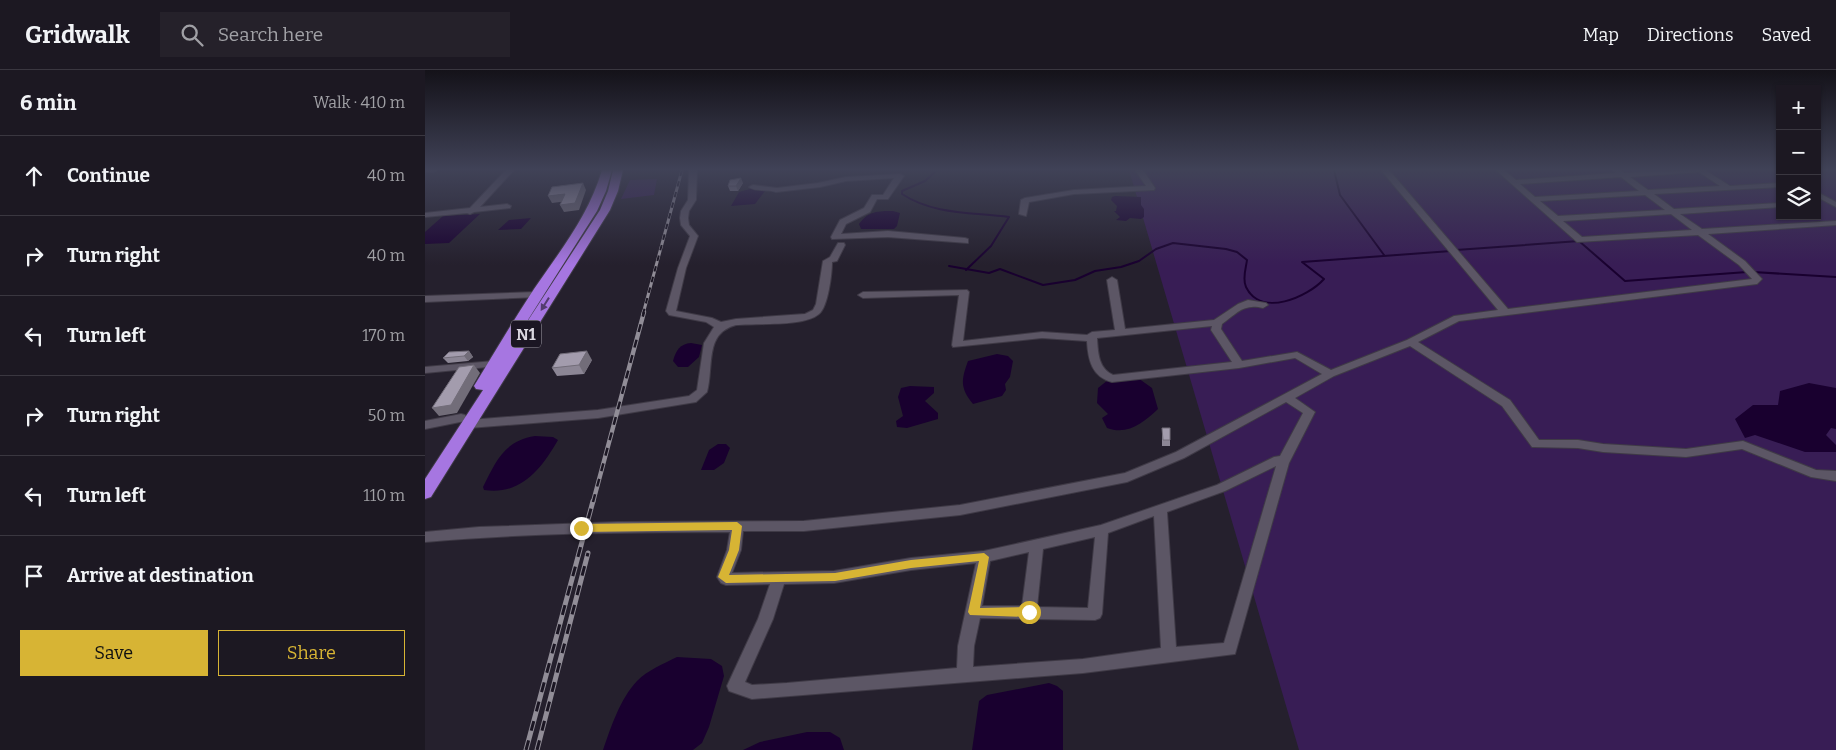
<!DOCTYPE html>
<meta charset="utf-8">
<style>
:root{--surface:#1c1822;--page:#25212a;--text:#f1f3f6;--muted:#a0a0a5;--line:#3a3740;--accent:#d7b434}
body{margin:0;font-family:Bitter,serif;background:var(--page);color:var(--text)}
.controls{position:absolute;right:15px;top:15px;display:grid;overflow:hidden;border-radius:0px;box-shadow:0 1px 4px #0004}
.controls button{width:45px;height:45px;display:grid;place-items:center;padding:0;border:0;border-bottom:1px solid var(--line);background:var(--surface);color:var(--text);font:25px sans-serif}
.stop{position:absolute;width:15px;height:15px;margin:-11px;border:4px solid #d7b434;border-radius:50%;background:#fff}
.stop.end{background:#d7b434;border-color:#fff;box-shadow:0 1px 5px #0008}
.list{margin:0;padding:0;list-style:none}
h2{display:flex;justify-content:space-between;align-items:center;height:65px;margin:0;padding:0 20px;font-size:21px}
h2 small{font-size:16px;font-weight:400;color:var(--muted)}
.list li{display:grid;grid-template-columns:32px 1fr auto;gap:15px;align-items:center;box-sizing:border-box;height:80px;padding:0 20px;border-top:1px solid var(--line)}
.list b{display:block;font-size:19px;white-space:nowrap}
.list em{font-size:16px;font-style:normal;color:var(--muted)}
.actions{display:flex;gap:10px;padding:15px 20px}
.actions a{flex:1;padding:11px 0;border:1px solid var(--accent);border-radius:0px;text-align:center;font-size:18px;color:var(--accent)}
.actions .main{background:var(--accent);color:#111}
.icon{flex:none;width:28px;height:28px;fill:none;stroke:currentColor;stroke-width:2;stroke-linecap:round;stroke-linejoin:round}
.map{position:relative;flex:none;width:1411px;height:680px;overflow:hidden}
header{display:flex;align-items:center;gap:30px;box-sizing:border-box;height:70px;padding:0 25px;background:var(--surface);border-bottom:1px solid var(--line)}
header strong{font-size:24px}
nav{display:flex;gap:28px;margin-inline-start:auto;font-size:18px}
.search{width:350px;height:45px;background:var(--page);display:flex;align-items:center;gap:12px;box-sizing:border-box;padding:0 18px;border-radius:0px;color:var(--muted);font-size:19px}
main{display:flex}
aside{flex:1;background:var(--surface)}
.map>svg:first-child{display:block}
</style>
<header>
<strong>Gridwalk</strong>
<div class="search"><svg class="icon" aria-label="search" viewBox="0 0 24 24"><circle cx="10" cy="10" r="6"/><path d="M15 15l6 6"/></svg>Search here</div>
<nav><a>Map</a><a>Directions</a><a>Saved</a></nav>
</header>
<main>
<aside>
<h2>6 min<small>Walk · 410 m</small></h2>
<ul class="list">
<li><svg class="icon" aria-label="ahead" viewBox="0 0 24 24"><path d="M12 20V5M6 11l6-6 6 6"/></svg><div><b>Continue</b></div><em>40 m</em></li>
<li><svg class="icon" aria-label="right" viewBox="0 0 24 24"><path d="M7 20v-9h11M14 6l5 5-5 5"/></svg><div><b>Turn right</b></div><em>40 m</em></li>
<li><svg class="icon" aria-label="left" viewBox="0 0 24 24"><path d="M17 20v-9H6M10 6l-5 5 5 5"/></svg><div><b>Turn left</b></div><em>170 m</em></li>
<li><svg class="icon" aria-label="right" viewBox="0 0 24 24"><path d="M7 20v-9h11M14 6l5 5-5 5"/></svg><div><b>Turn right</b></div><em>50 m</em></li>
<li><svg class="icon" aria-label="left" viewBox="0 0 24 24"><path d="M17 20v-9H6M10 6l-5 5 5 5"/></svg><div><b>Turn left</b></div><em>110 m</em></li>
<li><svg class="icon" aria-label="arrive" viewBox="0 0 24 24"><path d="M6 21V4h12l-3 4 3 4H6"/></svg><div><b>Arrive at destination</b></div></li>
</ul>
<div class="actions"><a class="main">Save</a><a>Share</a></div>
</aside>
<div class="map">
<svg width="1411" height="680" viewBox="0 0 1411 680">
<rect width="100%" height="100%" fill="#25202d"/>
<g fill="#381d55">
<path d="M704 100H1355V146H1392V100H1411V680H874Z"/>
<path d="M232 109 229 125 196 129 205 110Z"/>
</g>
<g fill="#19002f">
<path d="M325 119H340V121L330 134 306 136 314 122Z"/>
<path d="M690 126 716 127V135L719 139V147L716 149 705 148 701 151 691 150 695 147 689 141H691L692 136 686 130 687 127Z"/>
<path d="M468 141 475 143 472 156 469 159H436L434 154C443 141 453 141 468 141Z"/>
<path d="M55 144 24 173 0 174V162L18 146Z"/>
<path d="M106 148 96 159 73 160 84 150Z"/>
<path d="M266 273 277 275 274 287 263 297H253L248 291C251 280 255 274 266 273Z"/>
<path d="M572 284 583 286 588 291 585 307 580 314 581 320 577 326 548 334C535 318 536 310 543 291Z"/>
<path d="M713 308 727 318 733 339C719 352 703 366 682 358L677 348 683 344 672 333 673 318 683 310Z"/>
<path d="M1384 313 1411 318V359L1406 358 1401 365 1411 375V382H1380L1330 365 1320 368 1310 349 1328 335H1353L1355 321Z"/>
<path d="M485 316 509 317V323L500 331 513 343V349L482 358 472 357 471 351 478 346 473 327 476 318Z"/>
<path d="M110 366 128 367 133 370C117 398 96 426 59 420L58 417C71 391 79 371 110 366Z"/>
<path d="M293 374H301L305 378 299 393 289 400H276L284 380Z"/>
<path d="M252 587 286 589 297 596 299 606 284 657 277 673 268 680H178C186 657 195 629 212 611 223 600 238 594 252 587Z"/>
<path d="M624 613 632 616 638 621V680H547L554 631 562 625Z"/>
<path d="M382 662H405L415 668 419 680H318L335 672Z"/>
</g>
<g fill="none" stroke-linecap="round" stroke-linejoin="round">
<g stroke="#19002f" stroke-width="2">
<path d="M512 100 500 111 477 121V124C509 145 547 142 584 147L566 176 541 200"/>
<path d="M909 100 915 125 959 185"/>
<path d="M1031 180 1154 171 1200 211 1322 202"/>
<path d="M524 196 564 203 575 199 618 215 650 210 670 201 696 197 714 191 731 179 748 173 801 179 812 182 822 190C821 198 817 209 821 217 836 248 883 227 899 209L877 192 1026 181"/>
<path d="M1328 202 1411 207"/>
</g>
<defs>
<g id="minor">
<path d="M0 100H12L8 102H0Z"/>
<path d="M81 100H89L55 137 82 134 86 136 85 138 49 142 45 144 42 143 0 147V143L45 138Z"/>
<path d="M264 100H272L271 130 264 141 263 148 264 155 273 166 261 198 251 241 287 248 296 252 311 249 380 244 388 240 391 234 398 191 405 187 413 173H419L420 175 412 191 407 192C407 204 403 237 394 244 379 257 332 253 311 255 279 263 289 297 282 322L271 332 173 348 44 358 40 357 38 354 44 350 173 340 264 326 272 320 279 273 289 257 281 252 244 245 241 241 253 198 265 166 256 155 255 148 256 141 263 130Z"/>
<path d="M710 100H718L730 118 729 120 649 124 604 132 601 146 594 144 596 130 600 128 649 120 721 116Z"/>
<path d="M956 100H964L1083 239 1327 209 1314 195 1273 165 1152 172 1071 100H1079L1091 110 1191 103 1187 100H1196L1199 103 1280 100 1305 116 1355 113V117L1229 124 1249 139 1355 133V137L1255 144 1277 159 1411 151V155L1283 164 1320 191 1337 209 1332 214 1034 251 993 272 1085 330 1114 370H1153L1178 374 1261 379 1318 371 1391 400 1411 401V411L1386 407 1317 379 1261 387 1178 382 1153 378 1107 377 1077 336 985 276 909 306 870 328 890 342 864 393 810 584 658 603 327 629 304 621 302 616 333 549 345 514 301 515 296 513 292 507 302 480 305 462C203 462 101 463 0 472V462L54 457 192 452 379 451 535 435 700 403 751 382 897 304 870 288 814 298 687 312C667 307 663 290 662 271L617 268 528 277 527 275 534 225 438 228 433 225 438 222 542 220 544 222 538 271 617 262 662 265 667 262 690 260 682 210 687 207 692 210 700 259 789 250 813 234 823 230 841 233 843 235 838 238C819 233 812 243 797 254L796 259 817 291 872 282 906 300 982 270 1029 246 1073 240ZM1274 102 1295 116 1223 120 1205 107ZM1196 107 1214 121 1110 127 1095 114ZM1220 125 1240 140 1133 146 1115 131ZM1246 144 1267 160 1157 167 1138 151ZM787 256 786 260 807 292 688 305C673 298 673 282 672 268ZM861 332 878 343 855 386 849 387 792 415 676 455 559 481 486 488 409 501 307 503 316 480 318 461H379L535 445 702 412 759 388ZM851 396 799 573 751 577 742 442 800 421ZM729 446 736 578 658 589 548 597 549 576 555 548 670 550 675 548 677 544 683 463ZM670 467 663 538 612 537 618 479ZM604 482 597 536H557L565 491ZM551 493 533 576 532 598 362 613 327 615 320 612 348 549 359 514 409 513 486 500Z"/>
<path d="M475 104 479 106 463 129H452L445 142 421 154 416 164 463 161 540 168 543 169V173L463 167 407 169 406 167 415 150 439 138 447 125H458L469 108 421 111 395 117 351 122C343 119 331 122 324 117L328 115 352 118 393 113 421 107Z"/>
<path d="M1392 122 1411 132V137L1392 127Z"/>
<path d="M111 222 114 223V227L0 232V226Z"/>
<path d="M69 291 73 292 74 294 73 296 0 303V297Z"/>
<path d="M36 344 40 345 42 348 40 351 0 359V351Z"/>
</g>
<path id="highway" d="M177 100H187L181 121 172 141 87 275 175 140 183 121 188 100H198L193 121 185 140 6 427 0 429V409L58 320 51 319 49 316C69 283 88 251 109 219 135 181 164 145 177 100Z"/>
</defs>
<use href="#minor" stroke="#3f3a46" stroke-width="2"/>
<use href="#highway" stroke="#3f3a46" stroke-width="2"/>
<use href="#minor" fill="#5c5665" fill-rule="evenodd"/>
<use href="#highway" fill="#a676e1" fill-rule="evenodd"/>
<defs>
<path id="rail-far2" d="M218 244 257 100"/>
<path id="rail-far1" d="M168 432 219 242"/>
<g id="rail">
<path d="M101 680 168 431"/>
<path d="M112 680 163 483"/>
</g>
</defs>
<use href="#rail-far2" stroke="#918d97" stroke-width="3"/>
<use href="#rail-far1" stroke="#918d97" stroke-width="4.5"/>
<use href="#rail" stroke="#918d97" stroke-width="5"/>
<use href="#rail-far2" stroke="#1b1623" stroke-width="2" stroke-dasharray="5.5" stroke-linecap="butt"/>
<use href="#rail-far1" stroke="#1b1623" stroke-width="2.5" stroke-dasharray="8" stroke-linecap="butt"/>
<use href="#rail" stroke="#1b1623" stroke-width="3" stroke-dasharray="10" stroke-linecap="butt"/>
</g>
<g fill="#8c8695">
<path d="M318 113 313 121H305L303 116Z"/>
<path d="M44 281 48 287 43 291 23 293 18 288Z"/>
<path d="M167 290 159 304 132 306 127 298Z"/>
<path d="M737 358 745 370V376H737Z"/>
</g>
<g fill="#726d79">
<path d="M316 108 318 113 313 121 311 116Z"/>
<path d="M158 113 161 120 154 140 139 142 135 135Z"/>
<path d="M140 124 143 131 127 133 123 126Z"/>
<path d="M44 281 48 287 43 291 39 286Z"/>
<path d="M162 281 167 290 159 304 154 295Z"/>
<path d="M49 295 55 303 32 343 14 346 7 338Z"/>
</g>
<g fill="#a39cad" stroke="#726d79">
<path d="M316 108 311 116H303L305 110Z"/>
<path d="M158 113 150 133 135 135 140 124 123 126 127 117Z"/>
<path d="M44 281 39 286 18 288 24 282Z"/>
<path d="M162 281 154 295 127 298 135 284Z"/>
<path d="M49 295 26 335 7 338 34 297Z"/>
<path d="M737 358H745V370H738Z"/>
</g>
<defs><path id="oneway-solid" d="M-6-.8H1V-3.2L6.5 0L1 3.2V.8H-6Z" transform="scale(1.25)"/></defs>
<use fill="#533c6f" href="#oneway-solid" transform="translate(120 234) rotate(122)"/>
<linearGradient id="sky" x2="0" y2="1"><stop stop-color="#141219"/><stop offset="0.51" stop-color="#404257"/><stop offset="1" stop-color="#404257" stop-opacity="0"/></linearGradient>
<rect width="1411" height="195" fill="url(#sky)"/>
<path fill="#d7b434" d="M312 452 317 456 314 480 304 505 410 503 486 490 559 483 564 487 555 538 604 537 610 542 604 547 545 545 543 542 554 491 486 498 410 511 301 513 293 507 304 480 307 460 156 462 151 458 156 454Z"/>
<g text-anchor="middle" stroke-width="5" stroke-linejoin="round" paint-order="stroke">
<rect fill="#1b1623" stroke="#a19da7" stroke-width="1" x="86" y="250.5" width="30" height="27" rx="4"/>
<g font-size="16" font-weight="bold" fill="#dad7e0">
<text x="101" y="270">N1</text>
</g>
</g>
</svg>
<div class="controls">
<button>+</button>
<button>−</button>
<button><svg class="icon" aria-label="layers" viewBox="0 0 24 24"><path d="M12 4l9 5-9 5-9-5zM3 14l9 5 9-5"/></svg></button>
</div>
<div class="stop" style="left:604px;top:542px"></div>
<div class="stop end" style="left:156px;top:458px"></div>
</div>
</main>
